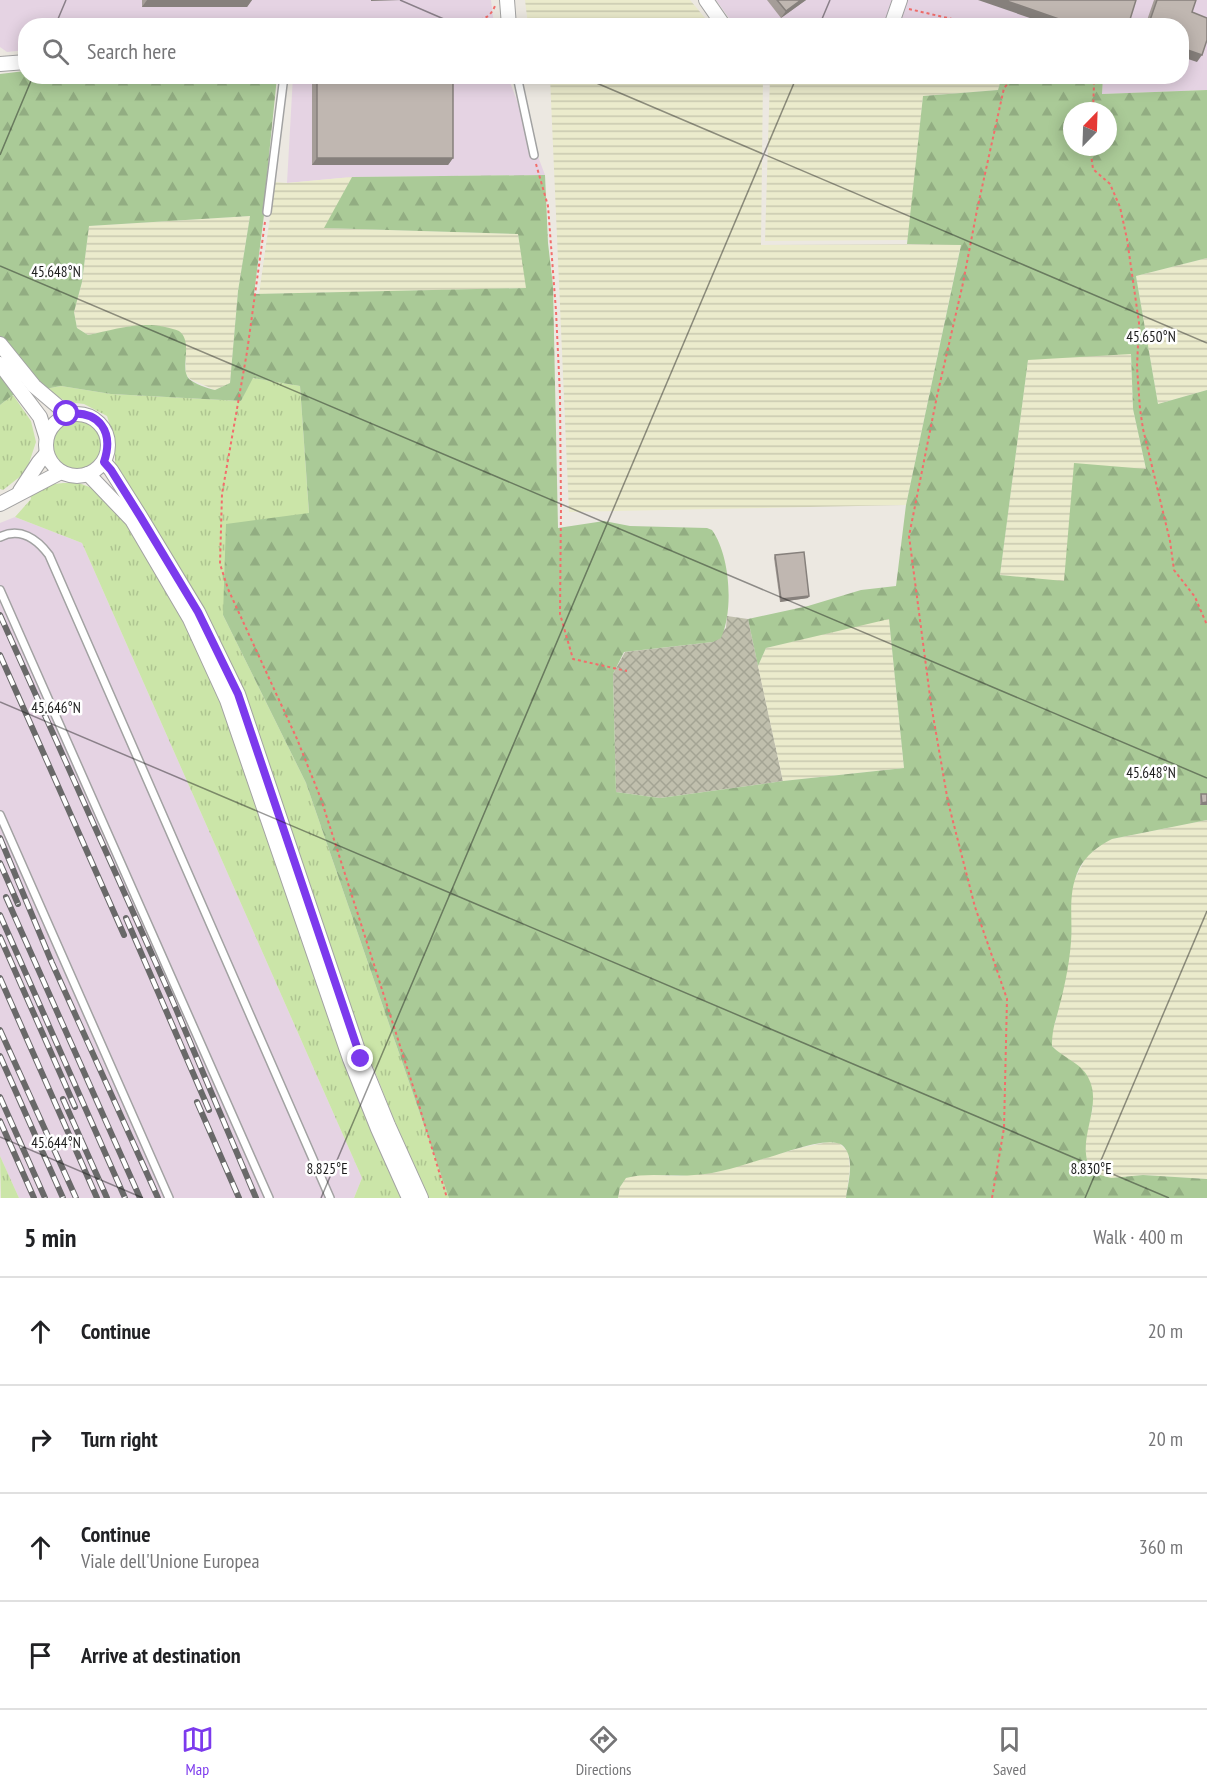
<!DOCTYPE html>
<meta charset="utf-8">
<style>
:root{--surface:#fff;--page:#f6f6f6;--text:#202124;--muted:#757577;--line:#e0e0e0;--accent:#7c3aed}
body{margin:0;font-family:"PT Sans Narrow",sans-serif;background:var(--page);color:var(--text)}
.compass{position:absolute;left:1063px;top:102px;width:54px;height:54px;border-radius:50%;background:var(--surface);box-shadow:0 3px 15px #0003;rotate:23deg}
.stop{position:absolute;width:18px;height:18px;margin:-14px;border:4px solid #7c3aed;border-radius:50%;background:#fff}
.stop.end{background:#7c3aed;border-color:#fff;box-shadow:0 2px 6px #0008}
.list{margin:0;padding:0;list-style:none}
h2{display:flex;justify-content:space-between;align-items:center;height:78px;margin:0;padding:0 24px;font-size:26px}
h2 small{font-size:20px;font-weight:400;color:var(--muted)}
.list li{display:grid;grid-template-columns:39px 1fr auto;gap:18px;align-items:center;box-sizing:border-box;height:108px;padding:0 24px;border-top:2px solid var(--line)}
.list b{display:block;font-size:22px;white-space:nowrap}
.list p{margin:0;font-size:20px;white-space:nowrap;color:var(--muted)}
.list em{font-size:20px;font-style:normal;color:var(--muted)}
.icon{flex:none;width:33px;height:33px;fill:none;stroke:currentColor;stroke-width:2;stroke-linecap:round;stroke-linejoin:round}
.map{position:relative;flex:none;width:1207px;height:1198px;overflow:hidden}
.search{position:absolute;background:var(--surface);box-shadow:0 3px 15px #0003;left:18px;right:18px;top:18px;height:66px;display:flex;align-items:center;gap:15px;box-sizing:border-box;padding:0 21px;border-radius:24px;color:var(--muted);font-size:22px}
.sheet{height:510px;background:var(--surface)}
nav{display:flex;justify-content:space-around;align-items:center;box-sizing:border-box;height:84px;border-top:2px solid var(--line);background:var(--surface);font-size:16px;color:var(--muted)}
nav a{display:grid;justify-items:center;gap:3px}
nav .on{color:var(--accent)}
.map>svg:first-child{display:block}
</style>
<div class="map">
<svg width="1207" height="1198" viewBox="0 0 1207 1198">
<defs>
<pattern id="construction-cross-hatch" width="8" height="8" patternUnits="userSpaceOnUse" patternTransform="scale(1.5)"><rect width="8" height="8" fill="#c0bfad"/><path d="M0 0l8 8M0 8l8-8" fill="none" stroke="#a4a494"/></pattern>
<pattern id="farmland-rules" width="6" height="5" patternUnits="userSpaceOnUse" patternTransform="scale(1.5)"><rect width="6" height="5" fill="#ebebcc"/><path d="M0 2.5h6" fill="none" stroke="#c9c9af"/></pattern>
<pattern id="grass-tufts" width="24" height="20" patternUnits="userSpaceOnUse" patternTransform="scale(1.5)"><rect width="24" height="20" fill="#cbe5a8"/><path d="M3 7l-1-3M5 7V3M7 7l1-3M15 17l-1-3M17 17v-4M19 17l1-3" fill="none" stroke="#aec490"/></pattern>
<pattern id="forest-firs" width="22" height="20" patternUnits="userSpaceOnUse" patternTransform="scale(1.5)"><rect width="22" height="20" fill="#aaca97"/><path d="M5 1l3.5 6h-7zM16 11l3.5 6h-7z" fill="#92ad82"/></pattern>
</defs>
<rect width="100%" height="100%" fill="#ece8e1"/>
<g fill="#e5d3e3">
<path d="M0 0H491L494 25 26 26 25 50 7 52 0 47Z"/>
<path d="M716 0H1207V90L1102 94 1103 77 1182 76V26H962L915 22 902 26 734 25Z"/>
<path d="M293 76 508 77 545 175 352 177 287 183Z"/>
<path d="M15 517 82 543 362 1178 354 1198H19L0 1156V523Z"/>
</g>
<path fill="url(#construction-cross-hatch)" d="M727 616 748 619 783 781 660 798 616 792 613 674 625 652 713 642 726 628Z"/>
<g fill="url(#farmland-rules)">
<path d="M525 0H690L711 25H528Z"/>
<path d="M550 77H763L761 245 961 244 906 505 569 512Z"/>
<path d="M770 77H1002L998 90 923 96 908 240 765 241Z"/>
<path d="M352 177 325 228 518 234 527 288 259 294 275 182 287 183Z"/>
<path d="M250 216 238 291 230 383 215 390 190 379 186 374 185 340 160 326H133L88 335 77 328 74 312 82 282 89 226Z"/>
<path d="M1207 258V390L1158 404 1136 276Z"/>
<path d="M1131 353 1133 409 1146 469 1064 582 1000 575 1028 359Z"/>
<path d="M889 618 904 768 783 781 758 666 766 648Z"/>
<path d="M1207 820V1179L1143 1175 1111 1178 1100 1177 1093 1173 1088 1166 1086 1156 1085 1139 1093 1107 1063 1057 1052 1046V1031L1056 1020 1071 940V894L1074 881 1086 857 1105 842 1112 839Z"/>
<path d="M828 1142 839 1143 848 1152 850 1168 846 1198H618L620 1187 625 1178 638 1174 678 1176 716 1172 800 1148Z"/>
</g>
<g fill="url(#grass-tufts)">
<path d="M252 378 300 386 309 514 223 615 306 783 449 1198H428L406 1151 345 995 245 696 208 617 150 519 115 464V441L107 416 84 404 67 402 45 389 61 386 111 394 241 401Z"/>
<path d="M13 395 31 421 36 442 26 472 3 490 0 489V405Z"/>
<circle cx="78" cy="444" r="25"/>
<path d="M63 483H79L92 488 109 504 134 534 175 603 222 703 353 1085 404 1198H354L362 1178 82 543 15 517 31 499 30 495 46 485Z"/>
<path d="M0 1156 19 1198H1Z"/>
</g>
<path fill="url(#forest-firs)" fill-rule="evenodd" d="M25 71 26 76 277 77 263 214 264 215 254 294 526 288 518 234 324 228 352 177 545 175 548 243 553 286 558 528 604 521 630 526 707 528 712 530C730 555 734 610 721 638L713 642 624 652 613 674 616 792 660 798 783 781 904 768 889 619 766 648 758 666 748 619 808 606 861 590 896 586 906 505 961 245 907 244 923 96 998 90 1002 76 1103 77 1102 94 1207 90V258L1136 276 1158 404 1207 390V820L1112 839C1098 846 1086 855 1079 869 1067 894 1073 917 1071 942 1069 968 1063 994 1056 1019 1053 1029 1052 1036 1052 1046 1062 1057 1081 1063 1088 1077 1105 1108 1072 1143 1093 1173L1111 1178 1143 1175 1207 1179V1198H846C848 1182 856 1157 842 1145 828 1135 782 1154 766 1158 743 1165 719 1174 694 1175 671 1177 648 1172 626 1178L620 1187 618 1198H449L306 783 223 615 226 524 309 513 300 386 253 378 241 401 111 394 61 386 13 395 0 405V74ZM1072 111H1108V147H1072ZM250 216 238 291 230 383 215 390C207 388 195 384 189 379 179 368 194 342 179 331 175 329 169 328 165 327 139 321 113 330 88 335L77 328 74 312 82 282 89 226ZM1131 354 1133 409 1146 469 1074 463 1064 581 1000 575 1028 360Z"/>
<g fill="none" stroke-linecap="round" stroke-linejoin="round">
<defs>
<g id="service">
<path d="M517 76 534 155"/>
<path d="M267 212 284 76"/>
<path d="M0 537C20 527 37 539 49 555L330 1198"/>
<path d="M0 590 269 1198"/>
<path d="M0 815 169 1198"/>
</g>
<g id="minor">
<path d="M507 0 509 26"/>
<path d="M706 0 724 26"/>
<path d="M891 26 900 0"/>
<path d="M0 64 26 62"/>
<path d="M0 344 34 386 67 414"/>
<path d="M0 364 40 417 46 436"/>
<circle cx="77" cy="445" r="31"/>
<path d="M104 462 111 470 140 516 198 612 238 694 361 1059 388 1125 421 1198"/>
<path d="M88 474 132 520 190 619 227 700 350 1059 378 1129 409 1198"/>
<path d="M20 491 39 462 46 454"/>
<path d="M0 504 61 472"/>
</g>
</defs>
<use href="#service" stroke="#a2a2a2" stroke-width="10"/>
<use href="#minor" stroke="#a2a2a2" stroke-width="16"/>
<g stroke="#f36d6b" stroke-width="2" stroke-dasharray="3 3" stroke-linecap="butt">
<path d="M909 9 982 26"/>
<path d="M473 26V21C485 19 490 17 495 6"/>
<path d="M1091 76 1094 84 1093 111"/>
<path d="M1090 147 1093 169 1110 184 1120 207 1127 239 1139 323 1137 367 1140 409 1143 429 1170 541 1174 570 1195 597 1207 625"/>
<path d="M536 164 548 206 556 311 560 395 561 507 560 614 573 659 627 671"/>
<path d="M265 222 247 352 222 494 220 564 228 589 297 739 321 799 418 1102 447 1198"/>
<path d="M992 1198 1004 1128 1007 999 975 907 948 802 931 704 909 536 937 396 963 283 977 210 1004 88 1015 76"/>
</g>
<use href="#service" stroke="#fff" stroke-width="7"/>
<use href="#minor" stroke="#fff" stroke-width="14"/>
<defs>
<g id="rail">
<path d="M0 615 171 997 256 1198"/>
<path d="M0 655 124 935"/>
<path d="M0 838 52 963 158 1198"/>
<path d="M0 863 18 904"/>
<path d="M6 897 140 1198"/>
<path d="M0 915 125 1198"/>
<path d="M126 918 209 1110"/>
<path d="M0 937 75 1107"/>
<path d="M0 978 97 1198"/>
<path d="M0 1030 76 1198"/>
<path d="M0 1056 63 1198"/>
<path d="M0 1097 45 1198"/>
<path d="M63 1099 107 1198"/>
<path d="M197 1102 239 1198"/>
<path d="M0 1121 34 1198"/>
</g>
</defs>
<use href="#rail" stroke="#696969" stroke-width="6"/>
<use href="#rail" stroke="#fff" stroke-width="4" stroke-dasharray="11" stroke-linecap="butt"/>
</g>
<g fill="#a59d98">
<path d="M142 0H252L247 7H142Z"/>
<path d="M767 0H806L781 18Z"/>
<path d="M1154 0H1196L1192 12 1197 62 1182 26H1145Z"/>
<path d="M317 77 453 158 448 165H312V84Z"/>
<path d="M775 555 809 596 808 598 780 602 774 558Z"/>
<path d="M1201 794H1207V805H1200V797Z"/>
</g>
<g fill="#86807c">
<path d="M147 0H252L247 7H142Z"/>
<path d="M371 0H402L371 1Z"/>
<path d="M801 0H806L781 18 786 11Z"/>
<path d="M978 0H1004L1079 26H1053Z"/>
<path d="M1182 48 1202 55 1197 62 1182 57Z"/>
<path d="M317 158H453L448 165H312Z"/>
<path d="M809 596 808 598 780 602 781 599Z"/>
<path d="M1207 802V805H1200L1202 803Z"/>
</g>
<g fill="#c0b7b1" stroke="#86807c" stroke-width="1.5">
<path d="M777 0H801L786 11Z"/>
<path d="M1004 0H1136L1128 26H1079Z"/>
<path d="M1157 0H1196L1192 12 1207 18V40L1202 55 1182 48V26H1148Z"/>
<rect x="317" y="77" width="136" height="81"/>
<path d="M804 552 809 596 781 599 775 555Z"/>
<path d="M1201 794H1207V802L1202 803Z"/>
</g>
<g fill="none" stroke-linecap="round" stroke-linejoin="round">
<path stroke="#7c3aed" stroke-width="8" d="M67 414C100 410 114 432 104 462L111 470 140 516 198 612 238 694 361 1059"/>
</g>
<path fill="none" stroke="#1b1b1b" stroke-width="1.5" stroke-opacity="0.45" d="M400 0 460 26M55 26 66 0M819 26 830 0M580 76 1207 343M0 155 33 76M0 266 1207 778M0 702 1169 1198M0 1137 143 1198M321 1198 797 76M1085 1198 1207 911"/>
<g font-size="15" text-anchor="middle" fill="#1b1b1b" stroke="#fff" stroke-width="5" stroke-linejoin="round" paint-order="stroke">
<text x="56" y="277">45.648°N</text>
<text x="1151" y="342">45.650°N</text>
<text x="56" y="713">45.646°N</text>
<text x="1151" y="778">45.648°N</text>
<text x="56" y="1148">45.644°N</text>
<text x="327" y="1174">8.825°E</text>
<text x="1091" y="1174">8.830°E</text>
</g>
</svg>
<svg class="compass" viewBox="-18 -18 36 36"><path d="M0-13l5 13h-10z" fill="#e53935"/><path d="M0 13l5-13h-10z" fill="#757577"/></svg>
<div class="stop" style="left:67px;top:414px"></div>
<div class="stop end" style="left:361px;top:1059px"></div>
<div class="search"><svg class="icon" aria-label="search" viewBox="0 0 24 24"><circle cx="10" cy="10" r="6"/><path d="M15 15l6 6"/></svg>Search here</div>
</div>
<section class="sheet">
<h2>5 min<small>Walk · 400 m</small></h2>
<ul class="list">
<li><svg class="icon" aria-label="ahead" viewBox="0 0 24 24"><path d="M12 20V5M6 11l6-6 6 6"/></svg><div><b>Continue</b></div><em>20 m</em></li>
<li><svg class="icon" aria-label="right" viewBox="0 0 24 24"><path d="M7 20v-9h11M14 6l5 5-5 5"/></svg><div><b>Turn right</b></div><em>20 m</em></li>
<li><svg class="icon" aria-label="ahead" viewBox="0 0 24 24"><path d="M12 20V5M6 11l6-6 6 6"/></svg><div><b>Continue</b><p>Viale dell'Unione Europea</p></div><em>360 m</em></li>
<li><svg class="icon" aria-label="arrive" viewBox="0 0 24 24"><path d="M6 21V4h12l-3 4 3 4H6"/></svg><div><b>Arrive at destination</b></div></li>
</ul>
</section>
<nav>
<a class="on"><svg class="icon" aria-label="map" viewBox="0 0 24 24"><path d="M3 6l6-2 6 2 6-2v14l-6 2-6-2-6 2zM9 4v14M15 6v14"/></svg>Map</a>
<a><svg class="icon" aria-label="directions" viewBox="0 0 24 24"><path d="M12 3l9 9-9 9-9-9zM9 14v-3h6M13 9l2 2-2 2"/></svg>Directions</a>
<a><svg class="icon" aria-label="saved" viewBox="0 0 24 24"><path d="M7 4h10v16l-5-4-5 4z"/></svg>Saved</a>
</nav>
